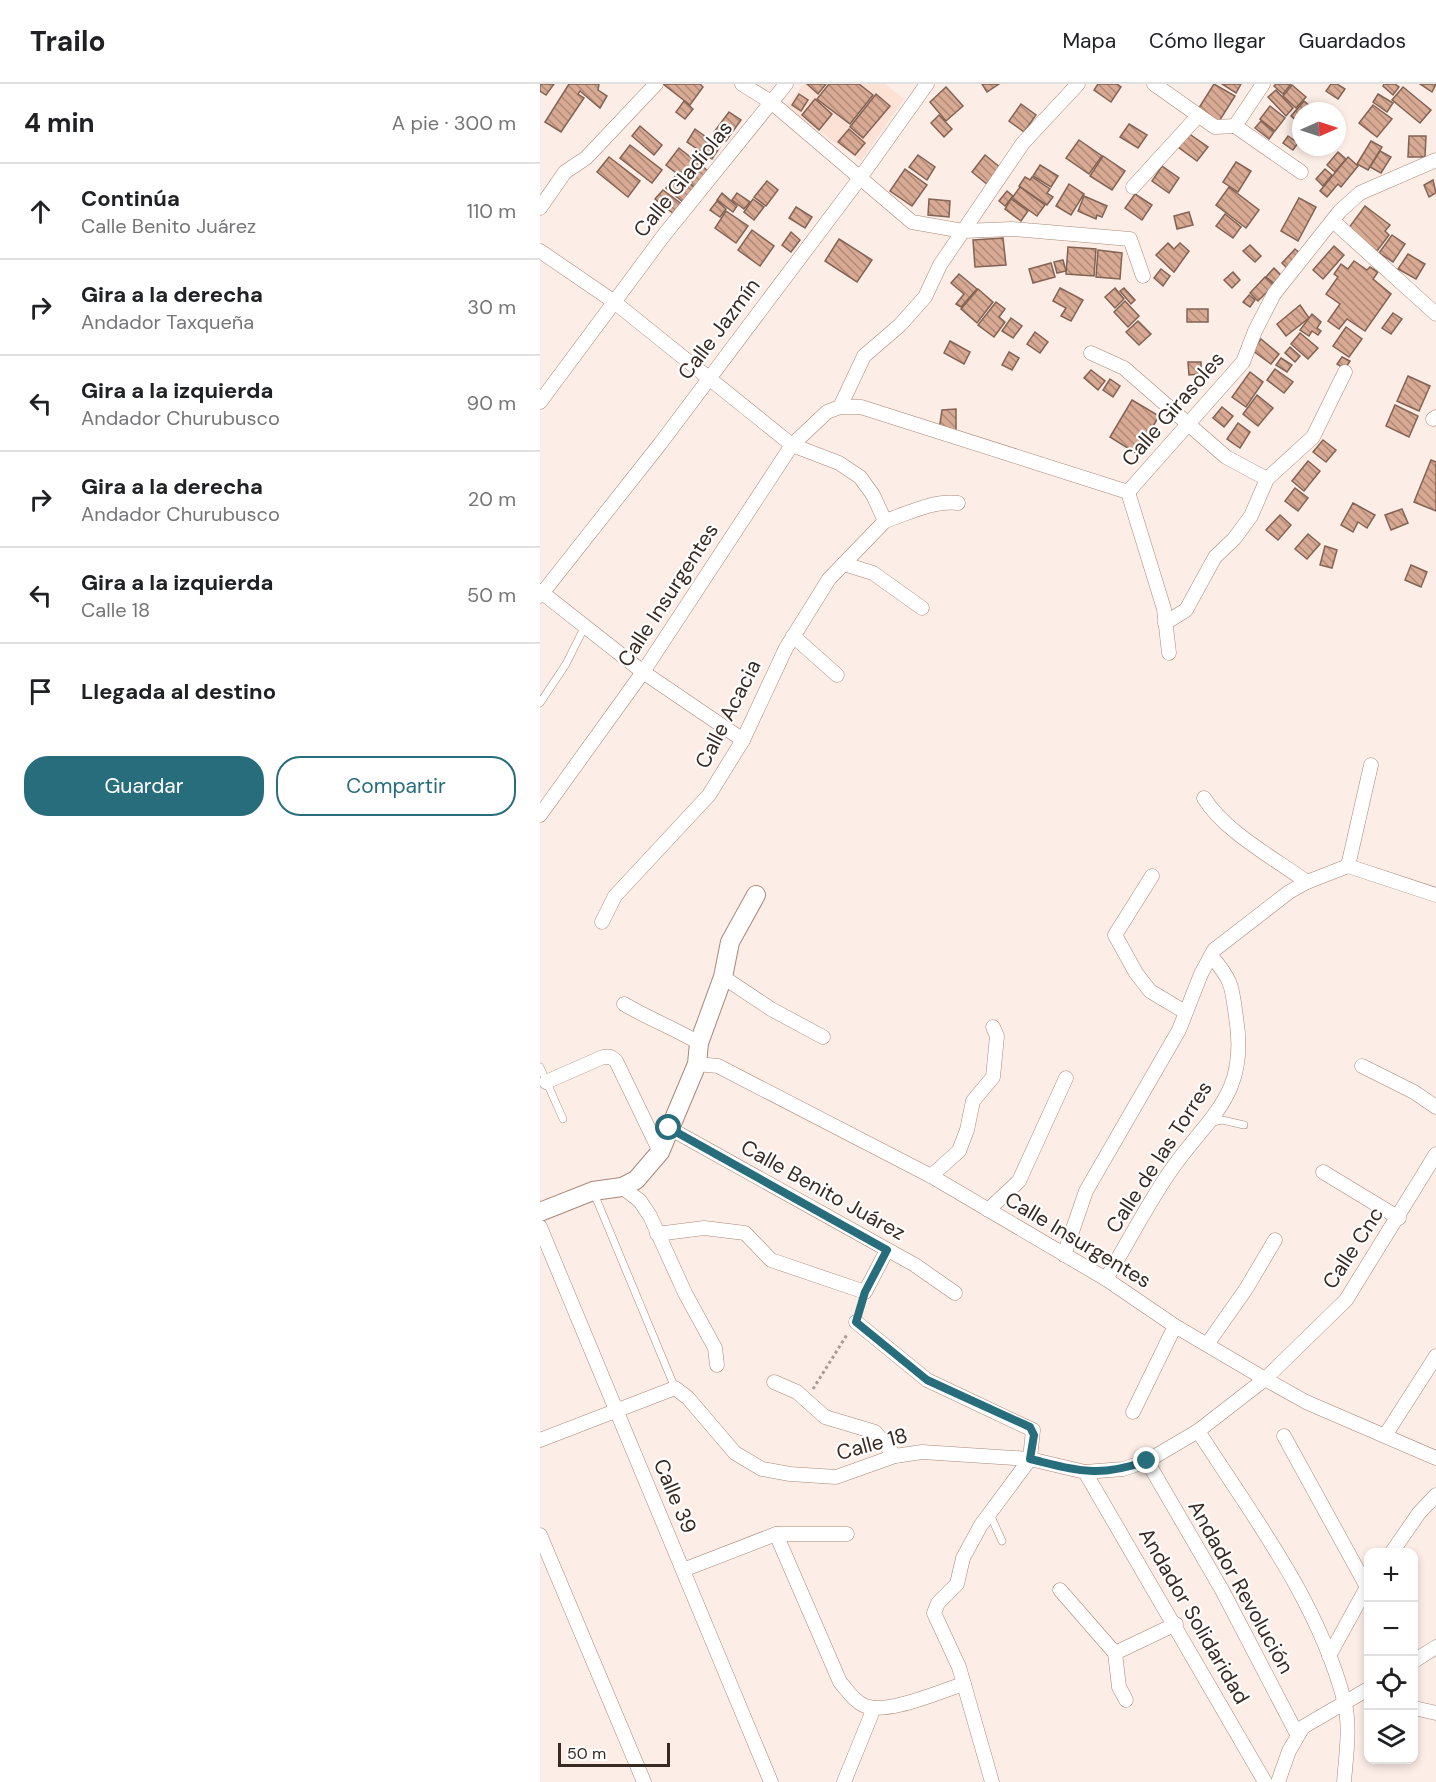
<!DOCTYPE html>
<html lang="es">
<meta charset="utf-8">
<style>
:root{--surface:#fff;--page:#f2f2f2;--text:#202124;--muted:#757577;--line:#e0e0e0;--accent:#276d7c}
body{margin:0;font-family:"DM Sans",sans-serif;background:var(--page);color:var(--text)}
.controls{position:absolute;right:18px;bottom:18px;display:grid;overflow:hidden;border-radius:12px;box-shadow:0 3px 9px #0003}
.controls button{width:54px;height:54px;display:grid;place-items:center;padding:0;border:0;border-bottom:2px solid var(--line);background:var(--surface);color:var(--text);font:30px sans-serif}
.compass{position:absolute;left:752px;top:18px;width:54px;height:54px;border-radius:50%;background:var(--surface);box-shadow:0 3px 9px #0003;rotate:87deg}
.scale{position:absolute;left:18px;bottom:15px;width:112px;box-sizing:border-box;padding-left:6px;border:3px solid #382a23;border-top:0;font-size:16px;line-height:21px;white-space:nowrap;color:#382a23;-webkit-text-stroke:4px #fefefe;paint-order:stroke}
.stop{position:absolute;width:18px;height:18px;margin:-14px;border:4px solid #276d7c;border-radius:50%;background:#fff}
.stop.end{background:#276d7c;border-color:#fff;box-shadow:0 2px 6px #0008}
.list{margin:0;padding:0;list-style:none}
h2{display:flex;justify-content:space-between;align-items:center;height:78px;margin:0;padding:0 24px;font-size:26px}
h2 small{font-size:20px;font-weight:400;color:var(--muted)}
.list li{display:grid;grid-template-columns:39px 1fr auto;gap:18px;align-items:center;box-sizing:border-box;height:96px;padding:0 24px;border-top:2px solid var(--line)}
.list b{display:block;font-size:22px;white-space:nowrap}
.list p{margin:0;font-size:20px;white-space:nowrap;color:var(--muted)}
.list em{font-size:20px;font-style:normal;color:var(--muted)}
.actions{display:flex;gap:12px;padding:18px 24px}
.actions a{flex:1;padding:14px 0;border:2px solid var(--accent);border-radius:24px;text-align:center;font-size:21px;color:var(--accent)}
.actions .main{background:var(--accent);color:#fff}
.icon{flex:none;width:33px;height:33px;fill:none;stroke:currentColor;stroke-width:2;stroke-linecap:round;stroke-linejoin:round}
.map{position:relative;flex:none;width:896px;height:1698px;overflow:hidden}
header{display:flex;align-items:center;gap:36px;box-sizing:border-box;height:84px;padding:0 30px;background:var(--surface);border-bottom:2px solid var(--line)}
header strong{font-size:28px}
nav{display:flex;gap:33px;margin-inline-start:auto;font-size:21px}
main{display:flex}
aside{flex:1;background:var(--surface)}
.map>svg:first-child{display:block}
</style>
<header>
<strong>Trailo</strong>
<nav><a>Mapa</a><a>Cómo llegar</a><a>Guardados</a></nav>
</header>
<main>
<aside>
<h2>4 min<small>A pie · 300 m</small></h2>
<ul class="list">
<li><svg class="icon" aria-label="ahead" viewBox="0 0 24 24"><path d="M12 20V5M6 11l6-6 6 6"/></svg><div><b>Continúa</b><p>Calle Benito Juárez</p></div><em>110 m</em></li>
<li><svg class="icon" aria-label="right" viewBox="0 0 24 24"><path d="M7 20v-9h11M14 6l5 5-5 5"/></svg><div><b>Gira a la derecha</b><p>Andador Taxqueña</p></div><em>30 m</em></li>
<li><svg class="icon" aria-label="left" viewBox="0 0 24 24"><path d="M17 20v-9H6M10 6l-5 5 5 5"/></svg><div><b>Gira a la izquierda</b><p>Andador Churubusco</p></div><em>90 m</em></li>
<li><svg class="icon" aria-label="right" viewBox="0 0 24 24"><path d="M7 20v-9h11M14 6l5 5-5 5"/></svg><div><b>Gira a la derecha</b><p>Andador Churubusco</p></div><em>20 m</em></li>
<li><svg class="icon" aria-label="left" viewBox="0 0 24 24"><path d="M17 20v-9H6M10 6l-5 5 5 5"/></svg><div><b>Gira a la izquierda</b><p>Calle 18</p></div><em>50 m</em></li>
<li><svg class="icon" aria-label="arrive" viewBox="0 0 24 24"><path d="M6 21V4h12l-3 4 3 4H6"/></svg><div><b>Llegada al destino</b></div></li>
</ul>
<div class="actions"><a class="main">Guardar</a><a>Compartir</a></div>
</aside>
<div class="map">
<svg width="896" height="1698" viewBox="0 0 896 1698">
<defs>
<pattern id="building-back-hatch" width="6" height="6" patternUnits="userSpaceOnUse" patternTransform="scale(1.5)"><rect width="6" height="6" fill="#d8a993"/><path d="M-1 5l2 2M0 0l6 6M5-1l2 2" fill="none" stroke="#b08a78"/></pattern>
</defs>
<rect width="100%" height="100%" fill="#fcede6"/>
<path fill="#fce1d4" d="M264 0H345L364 15 321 77 246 23Z"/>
<g fill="url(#building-back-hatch)" stroke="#836354" stroke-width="1.5">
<path d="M0 0H14L6 11 0 7Z"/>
<path d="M29 0H59L58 6 67 12 60 24 40 7 38 10 44 14 21 48 5 38Z"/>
<path d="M123 0H160L163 3 150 21Z"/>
<path d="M267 0H286L278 10Z"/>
<path d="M289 0H319L333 11 310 40 277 15Z"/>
<path d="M442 0H459L447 8Z"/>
<path d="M558 0H577L581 3 571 18 554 6Z"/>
<path d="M674 0 695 12 678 39 657 27Z"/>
<path d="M682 0H701L696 9Z"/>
<path d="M736 0H751L743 10 734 2Z"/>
<path d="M791 0H797L805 5 798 15 786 7Z"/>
<path d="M844 0H855L859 3 853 11 843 2Z"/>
<path d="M880 0H896L892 8Z"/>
<path d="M752 1 766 13 756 24 743 12Z"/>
<path d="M406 3 423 22 406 37 390 18Z"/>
<path d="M863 3 891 26 880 39 852 16Z"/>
<path d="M736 6 753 24 746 32 728 13Z"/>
<path d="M259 10 268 16 261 27 252 21Z"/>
<path d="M336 10 350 22 323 54 310 43Z"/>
<path d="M838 10 853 19 847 28 833 18Z"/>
<path d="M275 15 292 30 279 46 262 31Z"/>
<path d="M144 17 153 25 145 35 136 28Z"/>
<path d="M764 17 776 27H761V41L751 32Z"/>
<path d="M481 20 496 31 484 48 469 37Z"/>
<path d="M833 21 852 35 837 53 819 39Z"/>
<path d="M730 22 745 34 735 47 720 35Z"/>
<path d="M189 28 201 36 186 57 174 48Z"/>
<path d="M399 31 412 45 404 53 391 39Z"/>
<path d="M721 37 734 48 729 55 715 44Z"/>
<path d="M589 40 607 51 598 64 580 53Z"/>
<path d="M100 42 122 61 114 71 92 52Z"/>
<path d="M155 45 180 63 172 75 147 58Z"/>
<path d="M309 45 325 59 315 71 298 58Z"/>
<path d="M648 49 668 63 657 77 638 63Z"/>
<path d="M748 52 758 59 753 66 743 59Z"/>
<path d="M869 52H886L885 73H868Z"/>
<path d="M539 56 562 72 549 90 526 74Z"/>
<path d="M831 57 842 63 828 86 817 80Z"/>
<path d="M90 61 122 86 112 99 80 74Z"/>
<path d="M139 64 169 88 157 105 126 81Z"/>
<path d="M840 67 851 73 841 89 830 83Z"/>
<path d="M798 68 806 75 795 88 787 81Z"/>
<path d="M378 71 395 83 387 96 369 83Z"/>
<path d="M445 71 461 84 448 101 432 88Z"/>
<path d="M563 72 585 87 572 106 550 92Z"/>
<path d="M69 73 100 97 88 113 57 88Z"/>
<path d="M808 73 818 82 801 103 798 100 787 113 780 107Z"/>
<path d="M696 78 711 87 698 108 683 98Z"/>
<path d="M500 81 518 92 511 103 493 92Z"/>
<path d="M622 82 639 94 629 109 612 97Z"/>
<path d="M365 85 387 101 372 122 350 107Z"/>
<path d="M785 85 792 91 783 102 776 95Z"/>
<path d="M137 90 155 104 144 119 126 104Z"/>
<path d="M485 93 490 96 492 93 510 105 507 109 513 113 507 121 479 102Z"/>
<path d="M893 96 896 109 889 113 884 101Z"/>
<path d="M227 97 238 106 226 122 214 113Z"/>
<path d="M529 100 544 110 531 131 516 122Z"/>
<path d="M480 103 505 121 497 132 472 114Z"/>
<path d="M689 103 719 126 706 144 676 121Z"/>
<path d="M123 106 143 121 135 131 115 115Z"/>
<path d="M467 107 473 112 465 122 459 117Z"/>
<path d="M182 109 197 122 193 128 177 116Z"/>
<path d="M197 109 210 118 204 125 192 116Z"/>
<path d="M595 110 612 121 602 136 585 124Z"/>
<path d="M544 112 567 122 562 133 557 131 556 135 538 127Z"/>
<path d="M759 114 776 123 758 157 741 147Z"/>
<path d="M213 115 224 123 214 136 204 128Z"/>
<path d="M389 115 410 117 409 133 388 131Z"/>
<path d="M471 115 488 127 481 137 465 125Z"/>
<path d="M177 117 186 125 180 133 170 126Z"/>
<path d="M825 122 850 141 845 147 849 151 837 167 808 145Z"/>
<path d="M256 123 272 133 265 144 249 134Z"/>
<path d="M186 127 208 142 196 159 175 144Z"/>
<path d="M649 128 653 141 637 145 634 132Z"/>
<path d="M685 130 701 143 693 154 676 142Z"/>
<path d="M212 146 234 162 220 182 198 166Z"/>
<path d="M251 148 260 156 251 168 242 161Z"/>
<path d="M852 151 865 160 853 178 839 169Z"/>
<path d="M463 154 466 181 435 183 433 156Z"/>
<path d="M299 155 332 176 317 198 285 177Z"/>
<path d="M628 159 634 165 640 159 649 167 634 188 616 171Z"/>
<path d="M710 161 721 172 715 178 703 167Z"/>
<path d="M794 162 804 171 783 195 773 186Z"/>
<path d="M528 163 556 165 554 192 526 190Z"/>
<path d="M755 165 762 171 748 185 742 179Z"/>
<path d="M558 166 582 169 580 195 556 193Z"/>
<path d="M868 170 885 180 876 195 858 185Z"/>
<path d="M523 176 526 187 517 189 514 178Z"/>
<path d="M814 177 827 186 830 183 838 188 833 195 851 210 825 247 807 235 799 245 788 237 800 220 786 210 798 193 794 190 801 180 808 185Z"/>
<path d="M511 179 515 193 493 199 489 185Z"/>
<path d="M734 184 742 192 735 200 726 193Z"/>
<path d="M621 185 630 192 623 202 614 194Z"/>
<path d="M693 188 700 196 692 204 684 196Z"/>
<path d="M419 190 437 205 421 223 416 220 424 210 411 199Z"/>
<path d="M725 193 734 201 718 217 710 209Z"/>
<path d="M520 204 543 216 531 237 521 232 526 224 513 217Z"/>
<path d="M575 204 584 215 575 224 565 213Z"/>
<path d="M584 204 595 216 591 220 580 207Z"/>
<path d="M438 205 453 218 437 239 421 225Z"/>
<path d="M709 211 715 216 710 223 703 218Z"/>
<path d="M585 217 599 232 588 243 574 228Z"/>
<path d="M456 218 465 225 459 233 465 238 454 253 438 241Z"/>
<path d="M760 221 769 234 746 252 737 240Z"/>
<rect x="647" y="225" width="21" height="13"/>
<path d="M853 229 862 235 851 250 842 244Z"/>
<path d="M772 230 781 238 777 244 781 247 778 251 772 247 769 252 760 246Z"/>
<path d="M471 234 482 242 473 254 462 247Z"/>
<path d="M598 237 611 250 599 261 586 248Z"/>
<path d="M806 243 822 255 809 273 793 262Z"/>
<path d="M495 248 508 258 500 269 487 260Z"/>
<path d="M760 249 778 264 768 275 751 260Z"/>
<path d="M721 255 739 270 731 280 712 266Z"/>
<path d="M410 257 430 268 424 280 404 269Z"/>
<path d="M750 263 760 272 755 278 745 269Z"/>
<path d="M469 268 479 274 472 286 462 281Z"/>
<path d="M802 273 810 277 805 285 797 280Z"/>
<path d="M741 274 752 281 747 288 736 281Z"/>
<path d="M648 278H661V290L649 291Z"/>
<path d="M735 285 753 298 744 309 727 296Z"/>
<path d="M551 286 565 297 558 306 544 294Z"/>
<path d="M710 288 723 298 706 323 692 313Z"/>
<path d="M868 292 890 302 879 327 857 317Z"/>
<path d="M570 295 580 302 573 313 563 306Z"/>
<path d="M717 311 733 324 718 342 703 330Z"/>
<path d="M592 316 619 332 597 370 570 353Z"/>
<path d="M855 321 878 332 869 353 846 342Z"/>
<path d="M682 323 693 332 684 343 673 334Z"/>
<path d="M416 325V349L399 346 402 326Z"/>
<path d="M698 339 710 348 700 364 687 355Z"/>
<path d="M783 356 796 366 786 378 773 368Z"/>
<path d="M891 376 896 378V427L874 418Z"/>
<path d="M768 377 780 387 764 407 752 397Z"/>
<path d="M755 404 768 414 758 427 745 417Z"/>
<path d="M813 419 835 431 827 444 818 438 813 448 801 441Z"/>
<path d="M862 425 868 439 851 446 845 431Z"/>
<path d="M740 431 751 441 738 456 726 446Z"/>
<path d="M768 450 780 460 767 475 755 465Z"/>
<path d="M785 462 797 466 792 484 780 481Z"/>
<path d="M871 481 887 488 881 503 865 496Z"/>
</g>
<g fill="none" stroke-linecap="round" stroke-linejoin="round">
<defs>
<g id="lane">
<path d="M0 619 26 580 45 542"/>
<path d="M0 983 23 1035"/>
<path d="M669 1039 682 1036 704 1041"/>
<path d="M53 1107 135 1304"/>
<path d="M449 1428 462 1457"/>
</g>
<g id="street">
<path d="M202 0 231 18 372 138 423 147 472 145 590 155 603 192"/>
<path d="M614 0 675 43 695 42"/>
<path d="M695 42 761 88"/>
<path d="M695 42 723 0"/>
<path d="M593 103 657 33"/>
<path d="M0 124 25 88 46 74 116 0"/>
<path d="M793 137 896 230"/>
<path d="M0 167 73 217 252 361 299 379 320 393 333 411 345 437"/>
<path d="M551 269 584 284 686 373 727 395"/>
<path d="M0 318 124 151 246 0"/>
<path d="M300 323 324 272 360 241 385 213 400 181 483 59 538 0"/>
<path d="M893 335 896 333"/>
<path d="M588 408 703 278 715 247 734 210 800 127 820 109 896 76"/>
<path d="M588 408 624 525 629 569"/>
<path d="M345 437C369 429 393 416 418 419"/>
<path d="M304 480 333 489 382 524"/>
<path d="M0 507 103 588 203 656"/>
<path d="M0 512 120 360 320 94 387 0"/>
<path d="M625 539 646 526 675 473 694 455 711 432 727 395 773 353 805 288"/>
<path d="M253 552 297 591"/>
<path d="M664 714C685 748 734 774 767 798L808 782"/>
<path d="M0 731 103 588 252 361 287 328 300 323H321L588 408"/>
<path d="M808 782 831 681"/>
<path d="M808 782 896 811"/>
<path d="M612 792 575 851 596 889 610 907 645 928"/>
<path d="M62 838 75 812 169 711 203 656 246 564 289 495 345 437"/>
<path d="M183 893 231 925 283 953"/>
<path d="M84 920C109 935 134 944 159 959"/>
<path d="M157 980 178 982 391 1092 566 1195 635 1242 725 1295 766 1318 896 1374"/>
<path d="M822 982 874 1008 896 1023"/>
<path d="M6 998 63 973H71L76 977 120 1068"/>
<path d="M129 1044 375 1181 415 1209"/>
<path d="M783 1088 859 1134"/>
<path d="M391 1092 419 1067 427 1046 433 1017 453 993 457 952 453 943"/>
<path d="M82 1103 100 1117 110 1132 145 1209 175 1264 177 1281"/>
<path d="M448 1126 479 1097 526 994"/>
<path d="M0 1143 231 1698"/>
<path d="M117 1150 164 1144 205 1149 231 1176 325 1208 347 1166"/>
<path d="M524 1171 546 1107 639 946 661 890 674 866 749 808 767 798"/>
<path d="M566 1195C587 1160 606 1123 629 1089 669 1031 709 1012 696 933 692 902 692 896 671 872"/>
<path d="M316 1238 387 1296 493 1346 490 1375 441 1441 423 1474 417 1500 398 1519 394 1529 419 1583 452 1698"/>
<path d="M668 1259 706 1205 735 1156"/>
<path d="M234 1298 257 1308 285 1333 335 1348 355 1372"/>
<path d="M593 1328 635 1242"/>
<path d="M658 1347C712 1431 778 1517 804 1616 811 1641 806 1672 804 1698"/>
<path d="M846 1350 896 1272"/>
<path d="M744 1352 827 1503"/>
<path d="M0 1356 135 1304 148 1314 195 1369 222 1385 250 1390 296 1393 355 1372 382 1368 490 1375 545 1388 583 1385 607 1377 658 1347 725 1295 806 1216 896 1070"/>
<path d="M607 1377 682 1506 757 1650"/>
<path d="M545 1388 725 1698"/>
<path d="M236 1450 300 1598C307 1606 313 1616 323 1621 346 1632 400 1607 424 1600"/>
<path d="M0 1451 104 1698"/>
<path d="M852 1468 879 1429 896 1411"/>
<path d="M143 1486 236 1450H307"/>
<path d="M520 1506 575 1569 579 1603 586 1616"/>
<path d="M575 1569 636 1540"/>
<path d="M789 1572 828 1501"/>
<path d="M874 1577 896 1563"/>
<path d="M874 1624 896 1629"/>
<path d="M304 1698 334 1624"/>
<path d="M738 1698 749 1667 763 1643 828 1605"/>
</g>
<path id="secondary" d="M0 1128 53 1107 82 1103 96 1096 120 1068 157 980 159 959 183 893 190 858 216 811"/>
</defs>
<use href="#lane" stroke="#aa8879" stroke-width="8"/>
<use href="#street" stroke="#aa8879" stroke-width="15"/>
<use href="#secondary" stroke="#aa8879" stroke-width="20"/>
<path stroke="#aa9b94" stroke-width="3" stroke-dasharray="3 3" stroke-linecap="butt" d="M273 1305 308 1249"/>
<use href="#lane" stroke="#fff" stroke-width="7"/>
<use href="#street" stroke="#fff" stroke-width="14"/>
<use href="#secondary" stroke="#fff" stroke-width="18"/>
</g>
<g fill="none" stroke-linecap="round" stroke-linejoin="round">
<path stroke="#276d7c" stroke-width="8" d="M129 1044 347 1166 325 1208 316 1238 387 1296 490 1343 494 1351 490 1375C540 1387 557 1394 607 1377"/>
</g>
<g text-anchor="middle" stroke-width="4.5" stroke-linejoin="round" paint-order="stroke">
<g font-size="21" fill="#382a23" stroke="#fefefe">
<text transform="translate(143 95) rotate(-51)" y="7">Calle Gladiolas</text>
<text transform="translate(179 245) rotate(-53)" y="7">Calle Jazmín</text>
<text transform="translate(633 325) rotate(-49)" y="7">Calle Girasoles</text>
<text transform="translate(128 511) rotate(-57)" y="7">Calle Insurgentes</text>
<text transform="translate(188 630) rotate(-63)" y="7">Calle Acacia</text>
<text transform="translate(619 1073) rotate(-57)" y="7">Calle de las Torres</text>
<text transform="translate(283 1106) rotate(29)" y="7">Calle Benito Juárez</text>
<text transform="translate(538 1156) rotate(31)" y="7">Calle Insurgentes</text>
<text transform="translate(813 1164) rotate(-57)" y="7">Calle Cnc</text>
<text transform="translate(332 1360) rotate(-15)" y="7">Calle 18</text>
<text transform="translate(135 1412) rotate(67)" y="7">Calle 39</text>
<text transform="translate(701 1503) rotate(61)" y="7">Andador Revolución</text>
<text transform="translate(654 1532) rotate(60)" y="7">Andador Solidaridad</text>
</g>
</g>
</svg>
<div class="controls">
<button>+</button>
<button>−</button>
<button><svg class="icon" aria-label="locate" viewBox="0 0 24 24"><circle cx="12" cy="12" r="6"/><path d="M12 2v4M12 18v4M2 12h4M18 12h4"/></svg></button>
<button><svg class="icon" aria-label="layers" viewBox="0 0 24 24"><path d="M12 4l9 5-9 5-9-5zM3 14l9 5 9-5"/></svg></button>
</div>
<svg class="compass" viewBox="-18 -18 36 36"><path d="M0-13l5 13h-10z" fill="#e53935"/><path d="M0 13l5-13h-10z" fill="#757577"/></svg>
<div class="scale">50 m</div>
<div class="stop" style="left:129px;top:1044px"></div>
<div class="stop end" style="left:607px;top:1377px"></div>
</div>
</main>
